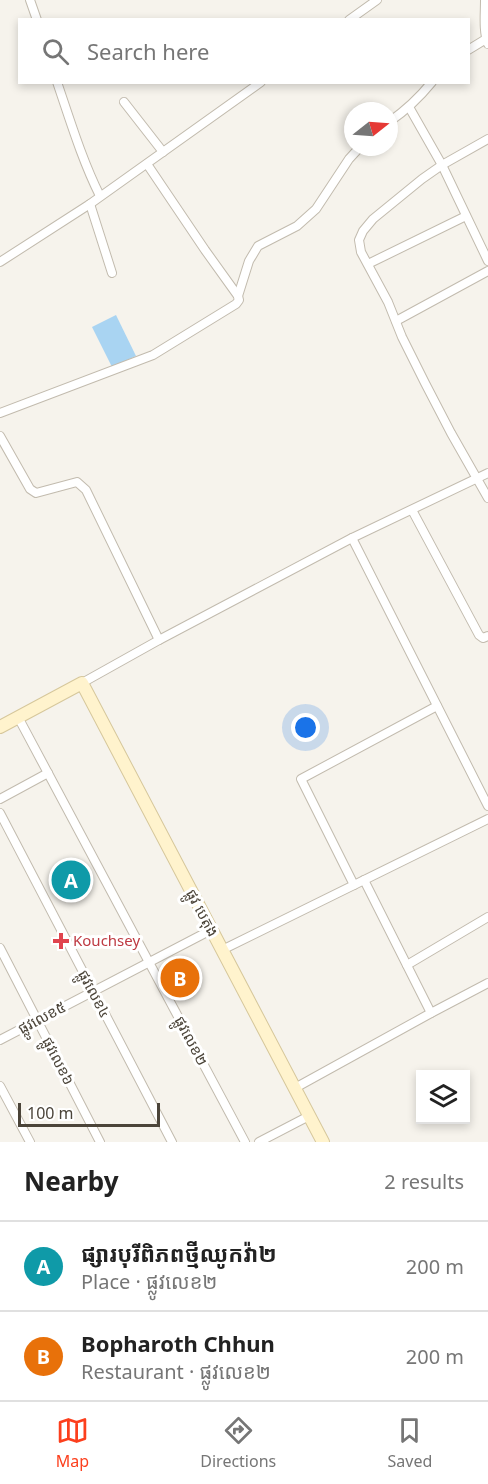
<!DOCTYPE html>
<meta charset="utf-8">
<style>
:root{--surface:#fff;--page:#f6f6f6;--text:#222;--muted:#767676;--line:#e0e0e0;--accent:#fc3f1d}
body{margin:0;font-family:"Noto Sans","Noto Sans Khmer",sans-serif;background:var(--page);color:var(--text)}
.controls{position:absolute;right:18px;bottom:18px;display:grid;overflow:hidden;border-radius:0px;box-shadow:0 3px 9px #0003}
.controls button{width:54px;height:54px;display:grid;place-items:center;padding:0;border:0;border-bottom:2px solid var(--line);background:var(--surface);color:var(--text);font:30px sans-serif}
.compass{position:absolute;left:344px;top:102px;width:54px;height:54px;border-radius:50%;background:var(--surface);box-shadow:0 3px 9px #0003;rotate:73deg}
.scale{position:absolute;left:18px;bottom:15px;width:142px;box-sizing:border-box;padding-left:6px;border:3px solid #4b4439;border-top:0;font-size:16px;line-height:21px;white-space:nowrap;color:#4b4439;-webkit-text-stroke:4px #fff;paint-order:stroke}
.you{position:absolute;left:306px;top:728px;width:21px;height:21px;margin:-15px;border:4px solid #fff;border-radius:50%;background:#1a73e8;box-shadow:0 0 0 9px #1a73e833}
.badge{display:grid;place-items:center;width:39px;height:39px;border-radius:50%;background:var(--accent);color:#fff;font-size:20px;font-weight:700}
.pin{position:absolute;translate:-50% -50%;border:3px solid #fff;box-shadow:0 2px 6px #0006}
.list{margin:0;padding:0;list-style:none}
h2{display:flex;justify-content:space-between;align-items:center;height:78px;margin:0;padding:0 24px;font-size:26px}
h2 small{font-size:20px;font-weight:400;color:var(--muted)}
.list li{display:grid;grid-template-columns:39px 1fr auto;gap:18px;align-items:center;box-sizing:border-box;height:90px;padding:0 24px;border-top:2px solid var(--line)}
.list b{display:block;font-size:22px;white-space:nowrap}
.list p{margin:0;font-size:20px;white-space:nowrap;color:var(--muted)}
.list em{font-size:20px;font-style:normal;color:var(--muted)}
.icon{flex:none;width:33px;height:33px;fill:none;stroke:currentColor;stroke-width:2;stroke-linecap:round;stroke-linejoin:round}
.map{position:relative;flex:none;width:488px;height:1142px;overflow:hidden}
.search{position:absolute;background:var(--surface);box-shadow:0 3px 9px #0003;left:18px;right:18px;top:18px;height:66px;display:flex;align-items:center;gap:15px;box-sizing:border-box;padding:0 21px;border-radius:0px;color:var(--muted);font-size:22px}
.sheet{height:258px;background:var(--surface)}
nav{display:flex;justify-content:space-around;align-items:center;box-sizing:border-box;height:84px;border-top:2px solid var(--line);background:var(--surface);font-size:16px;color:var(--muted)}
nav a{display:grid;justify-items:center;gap:3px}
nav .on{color:var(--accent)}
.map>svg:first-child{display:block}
</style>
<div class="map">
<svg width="488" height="1142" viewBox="0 0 488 1142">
<rect width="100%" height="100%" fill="#f6f3ec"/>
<path fill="#a9d4f2" d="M116 315 136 356 112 367 92 327Z"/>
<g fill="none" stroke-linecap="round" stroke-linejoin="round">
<defs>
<g id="street">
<path d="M30 0 37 20"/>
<path d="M485 0C485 15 483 31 488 44"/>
<path d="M349 20 377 0"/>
<path d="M468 50 486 39"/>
<path d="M57 82C70 120 82 160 100 196"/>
<path d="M124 102 163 152"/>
<path d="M409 107 442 165 488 261"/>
<path d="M389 122C405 111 419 98 432 82"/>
<path d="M488 139 442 165 422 179 373 219 363 231 359 240 361 252 388 302 402 337 425 383 451 433 488 498"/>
<path d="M90 204 112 273"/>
<path d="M0 262 90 204 261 82"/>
<path d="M368 264 466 216"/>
<path d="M238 296 249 261 258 246 297 226 316 209 349 159 360 147"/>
<path d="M396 321 488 271"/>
<path d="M0 413 153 355 236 304 239 300 238 296 205 250 147 164"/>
<path d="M0 436 30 489 36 493 77 482 86 490 159 640"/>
<path d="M412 510 479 635 483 638 488 636"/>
<path d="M352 538 488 806"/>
<path d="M82 683 159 640 352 538 488 473"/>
<path d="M18 717 245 1142"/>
<path d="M0 799 48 773"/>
<path d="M0 813 172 1142"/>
<path d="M364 880 431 1013"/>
<path d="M354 885 301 779 437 706"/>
<path d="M0 948 100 1142"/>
<path d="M222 950 488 819"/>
<path d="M407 965 488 917"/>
<path d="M0 1040 211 930"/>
<path d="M0 1086 30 1142"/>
<path d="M295 1088 431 1013 488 983"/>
<path d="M259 1142 309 1116"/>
</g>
<path id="secondary" d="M0 727 82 683 323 1142"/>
</defs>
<use href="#street" stroke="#c2bbae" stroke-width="10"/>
<use href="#secondary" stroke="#d6c79b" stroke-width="14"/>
<use href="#street" stroke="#fff" stroke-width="8"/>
<use href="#secondary" stroke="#fff3cd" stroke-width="12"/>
</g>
<path fill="#e0444e" stroke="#fff" stroke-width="2" d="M58 932h6v6h6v6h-6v6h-6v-6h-6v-6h6z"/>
<g text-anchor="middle" stroke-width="6" stroke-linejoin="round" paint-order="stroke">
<g font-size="15" fill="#4b4439" stroke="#fff">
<text transform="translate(202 913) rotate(62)" y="5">ផ្លូវ បេតុង</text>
<text transform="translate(94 994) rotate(62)" y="5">ផ្លូវលេខ៤</text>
<text transform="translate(42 1018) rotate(-28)" y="5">ផ្លូវលេខ៥</text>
<text transform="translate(191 1041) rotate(62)" y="5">ផ្លូវលេខ២</text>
<text transform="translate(58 1061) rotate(63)" y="5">ផ្លូវលេខ៦</text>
</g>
<g font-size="15" fill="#be3a42" stroke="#fff" text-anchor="start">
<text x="73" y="946">Kouchsey</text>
</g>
</g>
</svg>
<div class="controls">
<button><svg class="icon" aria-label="layers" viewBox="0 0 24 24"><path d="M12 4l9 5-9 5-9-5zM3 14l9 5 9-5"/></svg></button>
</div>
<svg class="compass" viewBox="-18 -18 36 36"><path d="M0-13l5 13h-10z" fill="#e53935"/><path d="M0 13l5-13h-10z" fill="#767676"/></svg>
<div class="scale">100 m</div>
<div class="you"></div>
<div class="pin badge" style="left:71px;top:880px;background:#0f9aa8">A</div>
<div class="pin badge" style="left:180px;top:978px;background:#e8710a">B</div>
<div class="search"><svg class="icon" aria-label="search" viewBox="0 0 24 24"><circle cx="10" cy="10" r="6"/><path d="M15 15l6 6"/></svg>Search here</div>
</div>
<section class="sheet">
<h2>Nearby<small>2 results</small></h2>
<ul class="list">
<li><span class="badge" style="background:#0f9aa8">A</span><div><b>ផ្សារបុរីពិភពថ្មីឈូកវ៉ា២</b><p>Place · ផ្លូវលេខ២</p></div><em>200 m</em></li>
<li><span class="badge" style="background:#e8710a">B</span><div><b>Bopharoth Chhun</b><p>Restaurant · ផ្លូវលេខ២</p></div><em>200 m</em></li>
</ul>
</section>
<nav>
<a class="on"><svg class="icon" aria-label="map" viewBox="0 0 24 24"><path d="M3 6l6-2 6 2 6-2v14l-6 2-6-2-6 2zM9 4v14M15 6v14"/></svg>Map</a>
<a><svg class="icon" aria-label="directions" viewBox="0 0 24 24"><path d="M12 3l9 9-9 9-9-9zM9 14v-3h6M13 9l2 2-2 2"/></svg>Directions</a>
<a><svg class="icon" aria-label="saved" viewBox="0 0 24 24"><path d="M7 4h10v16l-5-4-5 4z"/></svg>Saved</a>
</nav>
